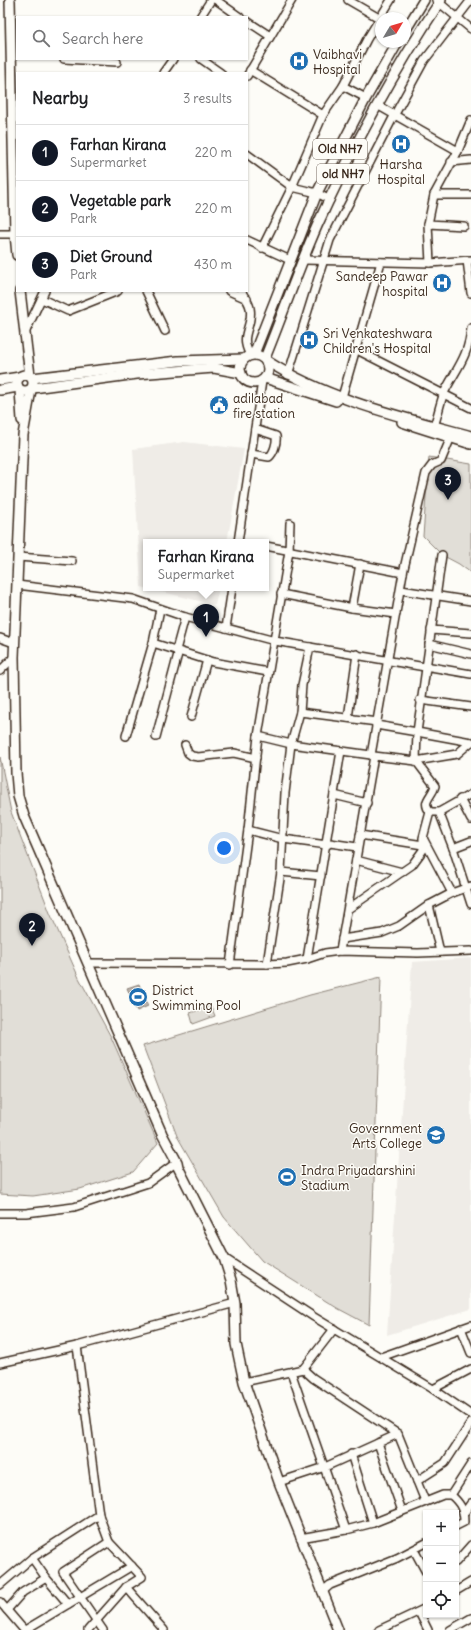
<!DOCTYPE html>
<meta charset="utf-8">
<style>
:root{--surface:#fff;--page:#f2f2f2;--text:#202124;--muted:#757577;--line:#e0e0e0;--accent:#111827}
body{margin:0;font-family:Delius,sans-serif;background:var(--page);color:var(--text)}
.controls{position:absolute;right:12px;bottom:12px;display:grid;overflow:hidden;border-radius:0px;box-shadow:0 1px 3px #0004}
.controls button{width:36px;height:36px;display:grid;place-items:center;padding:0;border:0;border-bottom:1px solid var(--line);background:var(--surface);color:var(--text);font:20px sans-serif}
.compass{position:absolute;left:375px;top:12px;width:36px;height:36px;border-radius:50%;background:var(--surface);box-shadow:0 1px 3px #0004;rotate:52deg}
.you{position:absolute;left:224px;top:848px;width:14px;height:14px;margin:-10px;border:3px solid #fff;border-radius:50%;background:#1a73e8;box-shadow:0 0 0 6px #1a73e833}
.badge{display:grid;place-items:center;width:26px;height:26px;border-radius:50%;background:var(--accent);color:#fff;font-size:13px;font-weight:700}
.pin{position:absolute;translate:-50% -33px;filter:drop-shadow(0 1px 2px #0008)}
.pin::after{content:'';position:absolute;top:21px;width:14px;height:12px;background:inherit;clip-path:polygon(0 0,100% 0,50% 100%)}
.popup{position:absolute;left:143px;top:539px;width:126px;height:52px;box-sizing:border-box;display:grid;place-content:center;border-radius:0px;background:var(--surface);filter:drop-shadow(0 1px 3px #0005);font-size:13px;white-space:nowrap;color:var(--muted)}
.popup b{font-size:15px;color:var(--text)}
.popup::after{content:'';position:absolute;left:50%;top:100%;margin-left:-8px;border:8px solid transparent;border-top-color:var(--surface)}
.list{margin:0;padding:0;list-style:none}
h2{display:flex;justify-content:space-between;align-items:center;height:52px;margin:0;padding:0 16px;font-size:17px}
h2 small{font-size:13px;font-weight:400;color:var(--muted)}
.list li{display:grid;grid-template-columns:26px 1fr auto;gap:12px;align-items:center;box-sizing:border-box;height:56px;padding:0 16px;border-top:1px solid var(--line)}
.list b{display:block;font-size:15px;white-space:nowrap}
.list p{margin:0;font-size:13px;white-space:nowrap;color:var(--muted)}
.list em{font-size:13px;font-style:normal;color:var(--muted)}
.icon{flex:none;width:22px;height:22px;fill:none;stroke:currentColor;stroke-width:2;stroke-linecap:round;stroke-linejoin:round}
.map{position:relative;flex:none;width:471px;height:1630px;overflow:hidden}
.search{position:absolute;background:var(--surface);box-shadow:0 1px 3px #0004;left:16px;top:16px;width:232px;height:44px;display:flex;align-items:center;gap:10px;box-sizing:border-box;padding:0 14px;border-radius:0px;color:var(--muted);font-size:15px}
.panel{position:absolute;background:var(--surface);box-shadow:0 1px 3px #0004;left:16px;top:72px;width:232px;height:220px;border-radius:0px}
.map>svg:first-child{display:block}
</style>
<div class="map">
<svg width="471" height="1630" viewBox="0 0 471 1630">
<rect width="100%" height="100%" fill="#fdfcf7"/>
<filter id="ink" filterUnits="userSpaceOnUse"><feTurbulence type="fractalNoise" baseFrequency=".025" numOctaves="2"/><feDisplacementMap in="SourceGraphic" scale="8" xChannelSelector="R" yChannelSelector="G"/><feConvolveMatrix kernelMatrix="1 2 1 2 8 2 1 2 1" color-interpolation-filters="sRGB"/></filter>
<g filter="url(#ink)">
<g fill="#efece7">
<path d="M184 442 244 449 227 542H146V588L141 587 133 449Z"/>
<path d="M147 588H219L215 605Z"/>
<path d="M471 958V1309L387 1335 412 962Z"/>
</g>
<g fill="#e1ded7" stroke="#8e847a">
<path d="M429 457 471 464V573L459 564 442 555 423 536Z"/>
<path d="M0 757 11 812 50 913 79 978 111 1037 158 1143 133 1172 80 1189 33 1196 0 1194Z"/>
<path d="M381 977 369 1325 337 1308 262 1261 224 1217 177 1136 143 1046 310 995Z"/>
<path d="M211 1006 215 1016 193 1024 190 1013Z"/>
</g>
<path fill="#bbb4ad" stroke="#887d74" d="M139 984 148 1006 137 1011 127 988Z"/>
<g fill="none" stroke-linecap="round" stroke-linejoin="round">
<defs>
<g id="minor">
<path d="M216 0 240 17"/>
<path d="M348 0 379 18"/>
<path d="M436 0 471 29"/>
<path d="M200 17 211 0"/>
<path d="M247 21 270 36"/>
<path d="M64 59 117 62"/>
<path d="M201 59 221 73"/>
<path d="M250 70 323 115"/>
<path d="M163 73 173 59"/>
<path d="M247 76 292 0"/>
<path d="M343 86 366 98"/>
<path d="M377 105 458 151"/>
<path d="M247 154 292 187 317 193 330 200"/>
<path d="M451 162 471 160"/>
<path d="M434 195H471"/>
<path d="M428 224 430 263"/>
<path d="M464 226 428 224 434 195 458 151 471 120"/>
<path d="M0 234H15"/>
<path d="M247 240 290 260"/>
<path d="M262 248 292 187 323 115 343 86 367 39 391 0"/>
<path d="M304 260 430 263 471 260"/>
<path d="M467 260 471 293"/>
<path d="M146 291 165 331"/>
<path d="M229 291 247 299"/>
<path d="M241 291C244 296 249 302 250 308 254 327 238 334 250 355"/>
<path d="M42 299 68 311 118 291"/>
<path d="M24 335 45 291"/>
<path d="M355 349 471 408"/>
<path d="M288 375 330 240 395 114 424 61 471 0"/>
<path d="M342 397 381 262"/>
<path d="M434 426C438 415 440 403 444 393 456 369 469 356 471 328"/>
<path d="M251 454 269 457C274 453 277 442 276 436L255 429"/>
<path d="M238 542 262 381"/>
<path d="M266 546 403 573"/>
<path d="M442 555 417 732 471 742"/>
<path d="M18 557 72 561"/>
<path d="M17 585 133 599 185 617 275 641 425 667"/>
<path d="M401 590 471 601"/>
<path d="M281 594 352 608 396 614"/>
<path d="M352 608 360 564"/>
<path d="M226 628 232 588"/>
<path d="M431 630 471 633"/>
<path d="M0 638 14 643"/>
<path d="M153 643 213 662 268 672"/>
<path d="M429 644 471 654"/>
<path d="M425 666 471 674"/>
<path d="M0 671 14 657"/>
<path d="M420 700 471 707"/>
<path d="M300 712 377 722"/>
<path d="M191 717 207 660"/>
<path d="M348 718 357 654"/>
<path d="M376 725 417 732 416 761 457 754 471 742"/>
<path d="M126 736 153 643 160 609"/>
<path d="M258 736 291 744 371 755"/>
<path d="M156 737 178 654 176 650 185 617"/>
<path d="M185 745 188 753 192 756 198 757 234 753 256 758"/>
<path d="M374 756 371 755 403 573 426 473 432 465 441 461 451 437"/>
<path d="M334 795 367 803"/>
<path d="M460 799 471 820"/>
<path d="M439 812 453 848 471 904"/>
<path d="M248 830 283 839 327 845 330 843 357 847"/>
<path d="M360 835 423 845"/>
<path d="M424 840 452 893"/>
<path d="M453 848 471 841"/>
<path d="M356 860 402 872"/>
<path d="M281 872 321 876"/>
<path d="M429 905 440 952"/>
<path d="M348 909 412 865 423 850V838L430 812"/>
<path d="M342 939 382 933 399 926 429 905 452 893 471 886"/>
<path d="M340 951 374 756 416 761 435 786C432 797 421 801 430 812H439L471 794"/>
<path d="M307 959 341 751"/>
<path d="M88 963 267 964 287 963 307 959 325 953 340 951 418 953 471 951"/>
<path d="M267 964 281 872 285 793 291 744 300 712 302 685 310 647"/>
<path d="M230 965 248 830 258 736 289 551 290 523"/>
<path d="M0 1213H26L74 1207 148 1183 177 1162"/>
<path d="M224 1258 314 1317 433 1389 471 1415"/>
<path d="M461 1328 471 1353"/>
<path d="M77 1346 99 1515 109 1542 142 1577 126 1587 164 1630"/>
<path d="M381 1357 471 1325"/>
<path d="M0 1363 77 1346 235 1303"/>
<path d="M291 1372 346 1530 300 1538"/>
<path d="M244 1382 303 1369 334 1329"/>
<path d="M433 1389 471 1369"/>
<path d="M398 1434 425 1501"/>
<path d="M378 1443 402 1511"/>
<path d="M351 1454 373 1523"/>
<path d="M417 1481 445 1463 471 1423"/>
<path d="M279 1482 325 1467 398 1434 313 1378 303 1369"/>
<path d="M451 1495 471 1464"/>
<path d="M464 1513 471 1503"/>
<path d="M346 1530 373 1523 443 1495H451C460 1503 464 1509 464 1522L456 1526"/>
<path d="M414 1550 426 1572"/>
<path d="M32 1558 46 1578 68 1604"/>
<path d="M456 1562 471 1545"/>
<path d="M0 1585 32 1558 99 1515"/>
<path d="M456 1591 471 1582"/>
<path d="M322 1592 330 1585 397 1558 426 1543"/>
<path d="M0 1602 24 1630"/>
<path d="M7 1610 23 1592 46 1578"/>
<path d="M419 1612 428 1630"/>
<path d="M25 1630 132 1566"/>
<path d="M88 1630 126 1587"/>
<path d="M103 1630 63 1572 109 1542"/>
<path d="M379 1630 426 1608"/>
<path d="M450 1630 471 1618"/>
</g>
<g id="major">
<path d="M10 0 15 234 17 255"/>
<path d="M405 31 424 0"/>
<path d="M20 291 30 376"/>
<path d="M254 354 317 193 366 98 398 42"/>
<circle cx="254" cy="369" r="14"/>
<path d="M265 358C283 314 298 269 317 226 352 148 394 71 441 0"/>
<path d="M267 361C328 400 402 417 471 436"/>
<circle cx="25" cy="383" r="8"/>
<path d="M32 378 178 361 244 359"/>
<path d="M265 378 336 401"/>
<path d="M0 380 20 377"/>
<path d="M33 388 137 374 214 368 241 373"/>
<path d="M0 390 18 387"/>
<path d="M20 390 22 420"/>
<path d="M31 390 23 435 14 657 16 773 18 796 24 816 162 1134 177 1162 178 1167 224 1258 231 1280 235 1303 236 1344 244 1382 279 1482 338 1630"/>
<path d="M402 422 471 444"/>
</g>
</defs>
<use href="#minor" stroke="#3b2a1e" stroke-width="10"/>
<use href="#major" stroke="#3b2a1e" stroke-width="12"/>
<use href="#minor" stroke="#fdfcf7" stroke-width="7"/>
<use href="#major" stroke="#fdfcf7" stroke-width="9"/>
</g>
</g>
<defs>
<symbol id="hospital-disc" viewBox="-11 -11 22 22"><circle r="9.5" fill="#1f6fb2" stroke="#fdfcf7"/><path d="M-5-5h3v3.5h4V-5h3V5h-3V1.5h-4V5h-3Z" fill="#fff"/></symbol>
<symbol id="civic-disc" viewBox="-11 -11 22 22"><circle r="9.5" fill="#1f6fb2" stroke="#fdfcf7"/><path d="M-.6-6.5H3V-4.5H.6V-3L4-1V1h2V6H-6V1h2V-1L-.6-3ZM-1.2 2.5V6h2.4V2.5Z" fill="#fff"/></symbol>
<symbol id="stadium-disc" viewBox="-11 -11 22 22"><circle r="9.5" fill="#1f6fb2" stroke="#fdfcf7"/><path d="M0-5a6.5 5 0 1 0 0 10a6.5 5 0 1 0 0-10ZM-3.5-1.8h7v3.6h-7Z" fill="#fff"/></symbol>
<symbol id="university-disc" viewBox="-11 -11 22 22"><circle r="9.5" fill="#1f6fb2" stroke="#fdfcf7"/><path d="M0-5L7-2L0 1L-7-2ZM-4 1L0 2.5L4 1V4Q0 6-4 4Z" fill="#fff"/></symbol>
</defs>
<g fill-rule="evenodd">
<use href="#hospital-disc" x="288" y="50" width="22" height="22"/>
<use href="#hospital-disc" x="390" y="133" width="22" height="22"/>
<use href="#hospital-disc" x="431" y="272" width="22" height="22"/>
<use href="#hospital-disc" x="298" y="329" width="22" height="22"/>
<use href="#civic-disc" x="208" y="394" width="22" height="22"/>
<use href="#stadium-disc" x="127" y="986" width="22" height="22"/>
<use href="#university-disc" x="425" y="1124" width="22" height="22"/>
<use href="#stadium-disc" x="276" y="1166" width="22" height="22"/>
</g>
<g text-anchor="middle" stroke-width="3" stroke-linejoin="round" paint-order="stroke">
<g fill="#fdfcf7" stroke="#75695f" stroke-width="1">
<rect x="313" y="139" width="54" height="20" rx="3"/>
<rect x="317" y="164" width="52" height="20" rx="3"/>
</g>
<g font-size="12" font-weight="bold" fill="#3b2a1e">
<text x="340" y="153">Old NH7</text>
<text x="343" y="178">old NH7</text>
</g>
<g font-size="13" fill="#3b2a1e" stroke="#fdfcf7" text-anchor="start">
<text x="313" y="59">Vaibhavi<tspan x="313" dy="15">Hospital</tspan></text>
<text x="401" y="169" text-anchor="middle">Harsha<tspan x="401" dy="15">Hospital</tspan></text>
<text x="428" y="281" text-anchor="end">Sandeep Pawar<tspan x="428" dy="15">hospital</tspan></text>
<text x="323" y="338">Sri Venkateshwara<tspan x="323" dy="15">Children's Hospital</tspan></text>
<text x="233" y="403">adilabad<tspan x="233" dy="15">fire station</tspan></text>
<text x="152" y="995">District<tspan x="152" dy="15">Swimming Pool</tspan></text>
<text x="422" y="1133" text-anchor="end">Government<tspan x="422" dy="15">Arts College</tspan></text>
<text x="301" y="1175">Indra Priyadarshini<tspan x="301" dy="15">Stadium</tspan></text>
</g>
</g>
</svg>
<div class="controls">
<button>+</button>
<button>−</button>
<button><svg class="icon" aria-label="locate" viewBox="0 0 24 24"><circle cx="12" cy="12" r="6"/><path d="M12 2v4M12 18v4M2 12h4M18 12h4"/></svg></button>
</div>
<svg class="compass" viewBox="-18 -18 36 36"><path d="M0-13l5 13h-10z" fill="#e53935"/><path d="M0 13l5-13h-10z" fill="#757577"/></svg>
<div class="you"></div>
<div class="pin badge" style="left:206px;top:637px">1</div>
<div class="popup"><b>Farhan Kirana</b>Supermarket</div>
<div class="pin badge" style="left:32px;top:946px">2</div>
<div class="pin badge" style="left:448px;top:500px">3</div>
<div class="search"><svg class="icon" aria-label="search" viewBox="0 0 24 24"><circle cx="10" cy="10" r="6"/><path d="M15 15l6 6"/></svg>Search here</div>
<section class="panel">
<h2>Nearby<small>3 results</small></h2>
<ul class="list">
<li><span class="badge">1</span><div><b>Farhan Kirana</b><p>Supermarket</p></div><em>220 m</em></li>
<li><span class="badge">2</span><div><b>Vegetable park</b><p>Park</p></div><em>220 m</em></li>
<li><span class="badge">3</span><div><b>Diet Ground</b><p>Park</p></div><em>430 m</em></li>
</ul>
</section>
</div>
